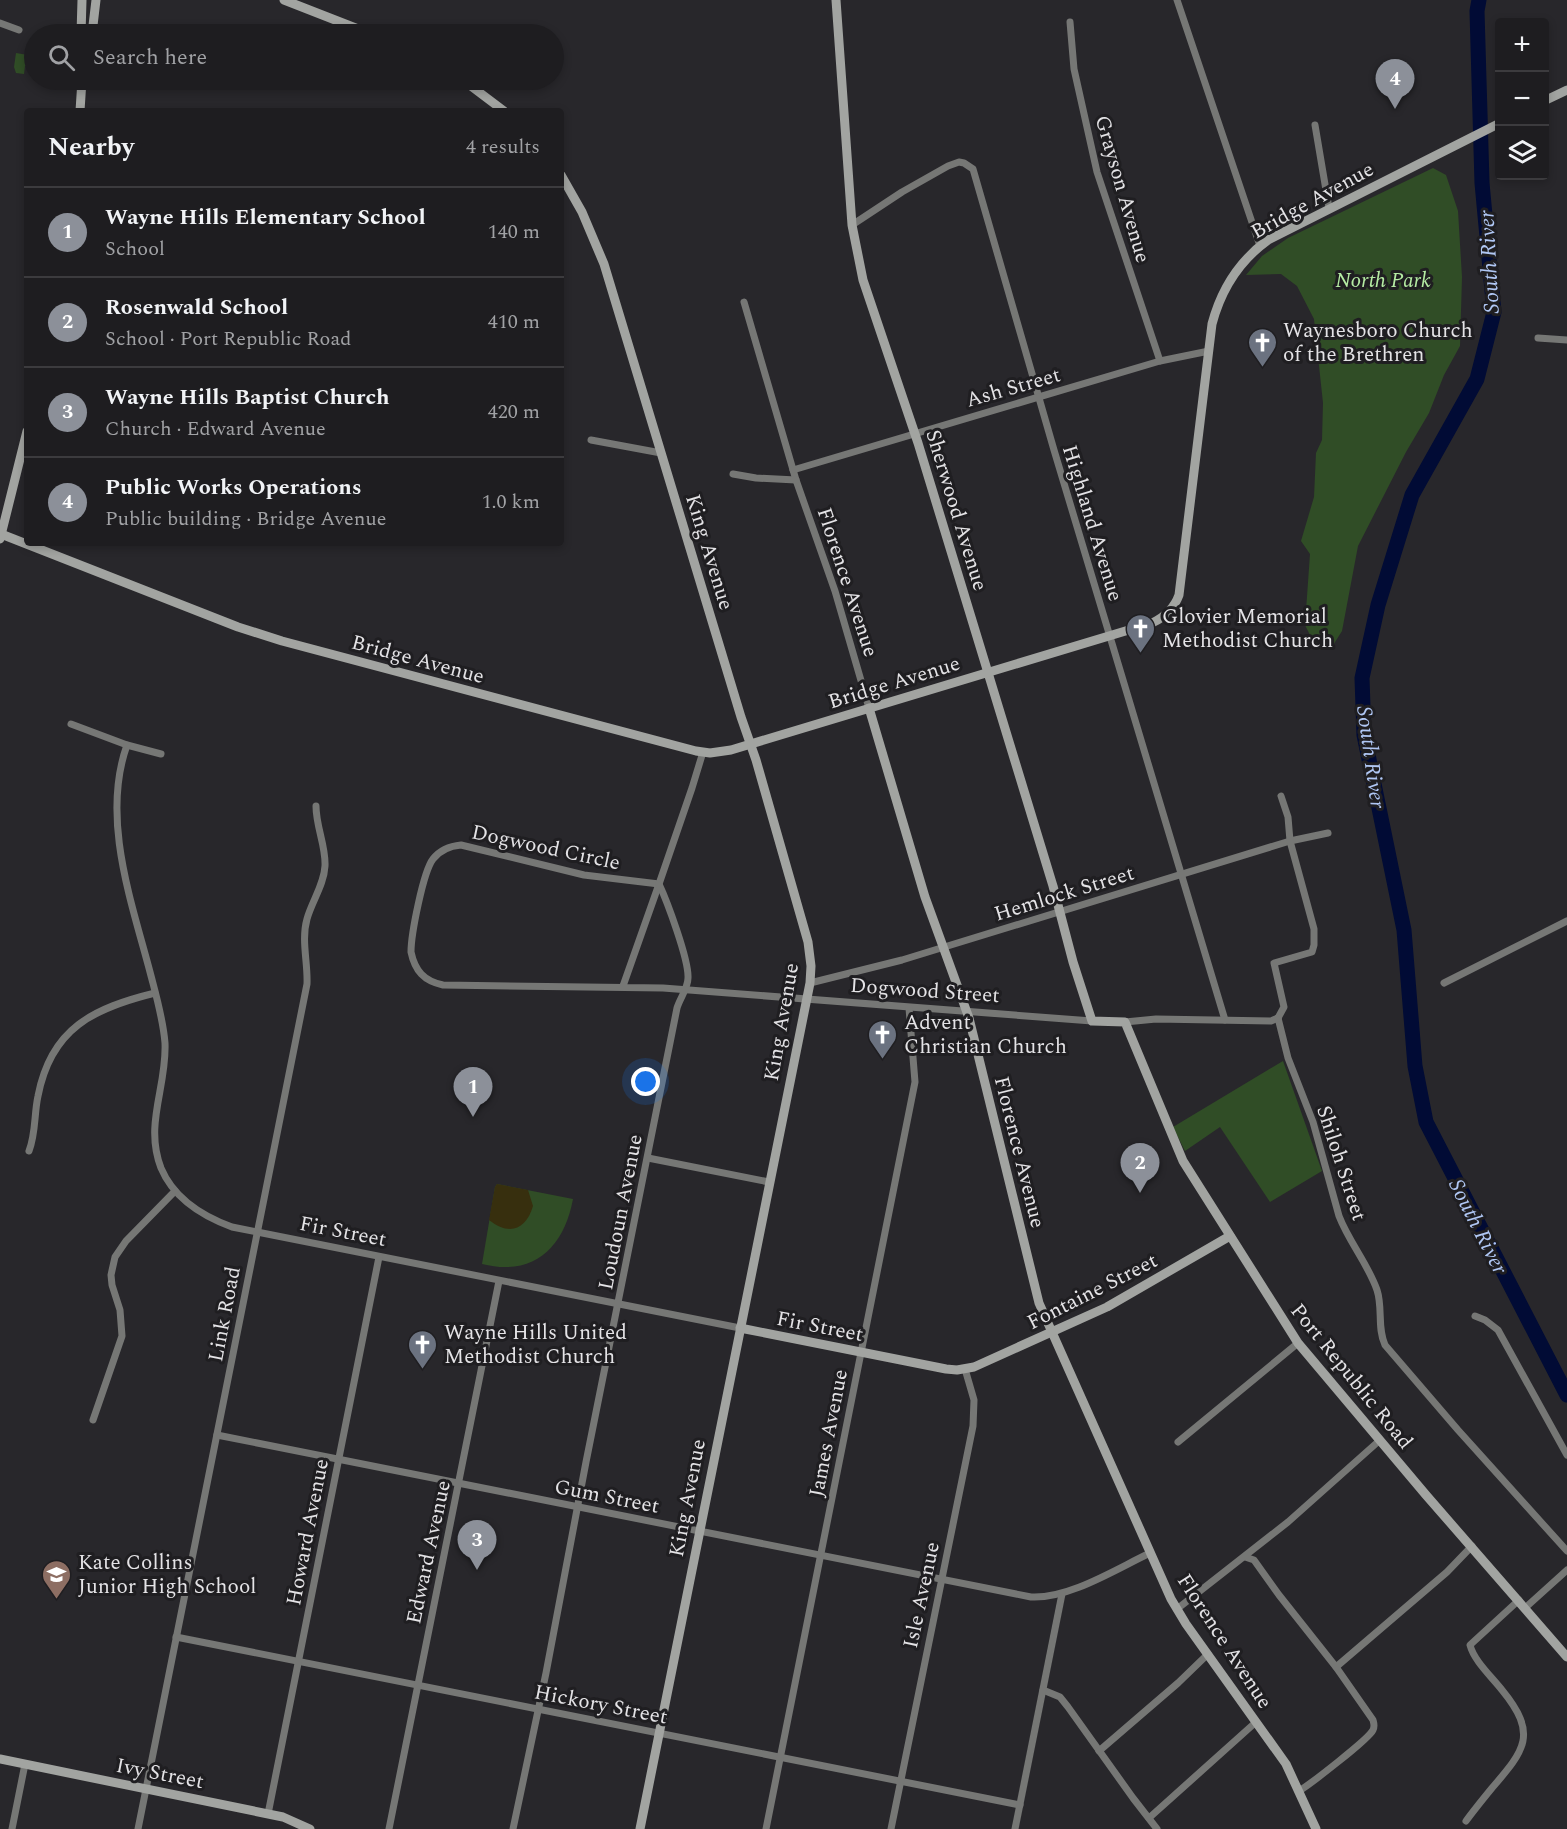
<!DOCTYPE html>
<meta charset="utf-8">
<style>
:root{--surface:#1e1d20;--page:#262629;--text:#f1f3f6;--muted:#a1a2a5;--line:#3c3b3e;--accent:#8c9099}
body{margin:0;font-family:Spectral,serif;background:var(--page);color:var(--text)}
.controls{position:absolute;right:18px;top:18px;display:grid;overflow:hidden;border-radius:6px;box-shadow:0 3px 9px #0003}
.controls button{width:54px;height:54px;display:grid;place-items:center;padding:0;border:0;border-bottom:2px solid var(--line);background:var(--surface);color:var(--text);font:30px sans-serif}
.you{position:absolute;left:646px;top:1082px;width:21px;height:21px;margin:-15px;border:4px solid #fff;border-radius:50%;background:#1a73e8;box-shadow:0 0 0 9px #1a73e833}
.badge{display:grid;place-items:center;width:39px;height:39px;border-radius:50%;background:var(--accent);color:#fff;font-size:20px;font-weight:700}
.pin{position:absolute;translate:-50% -50px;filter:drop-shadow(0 2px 3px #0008)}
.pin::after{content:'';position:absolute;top:32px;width:21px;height:18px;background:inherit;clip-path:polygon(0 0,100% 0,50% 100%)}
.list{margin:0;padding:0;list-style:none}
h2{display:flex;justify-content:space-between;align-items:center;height:78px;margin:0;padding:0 24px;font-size:26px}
h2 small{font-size:20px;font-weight:400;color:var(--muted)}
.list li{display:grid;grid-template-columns:39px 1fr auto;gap:18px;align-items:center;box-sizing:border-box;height:90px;padding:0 24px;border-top:2px solid var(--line)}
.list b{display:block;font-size:22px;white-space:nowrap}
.list p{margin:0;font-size:20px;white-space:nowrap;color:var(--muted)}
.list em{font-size:20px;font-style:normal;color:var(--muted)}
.icon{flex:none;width:33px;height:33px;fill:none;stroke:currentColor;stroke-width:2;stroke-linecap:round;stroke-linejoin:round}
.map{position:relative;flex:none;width:1567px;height:1829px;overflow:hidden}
.search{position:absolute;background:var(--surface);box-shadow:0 3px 9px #0003;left:24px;top:24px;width:540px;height:66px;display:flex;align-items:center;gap:15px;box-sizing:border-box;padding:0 21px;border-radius:33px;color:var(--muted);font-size:22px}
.panel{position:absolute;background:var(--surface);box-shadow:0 3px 9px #0003;left:24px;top:108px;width:540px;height:438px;border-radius:6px}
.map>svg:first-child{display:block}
</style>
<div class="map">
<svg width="1567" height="1829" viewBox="0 0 1567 1829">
<rect width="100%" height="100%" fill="#28272b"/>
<g fill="#304d26">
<path d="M16 53 34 56V64L25 66 24 74 16 73 14 67Z"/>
<path d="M1433 168 1446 175 1458 211 1462 277 1460 346 1444 375 1429 413 1406 452 1358 546 1342 631 1330 650 1317 649 1305 625 1310 554 1301 541 1314 497 1316 453 1322 440 1323 403 1314 319 1297 286 1281 274 1246 275 1262 256 1288 238Z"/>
<path d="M1283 1061 1322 1171 1270 1202 1220 1127 1185 1151 1173 1127Z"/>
<path d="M497 1184 573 1199C564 1248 533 1277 482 1264L495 1187Z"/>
</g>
<path fill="#372f0e" d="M497 1184 528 1190 533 1206C526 1230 509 1236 489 1220L495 1187Z"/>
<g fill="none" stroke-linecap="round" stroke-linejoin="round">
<path stroke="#010b35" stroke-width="15" d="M1479 0 1477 11 1482 183 1494 312 1477 379 1412 495 1378 605 1362 678 1364 735 1404 930 1415 1066 1426 1122 1567 1395"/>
<g stroke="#767775" stroke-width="7">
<path d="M1177 0 1260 246"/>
<path d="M1070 22 1074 69 1097 172 1160 361"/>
<path d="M0 23 19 30"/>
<path d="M1315 125 1329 208"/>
<path d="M852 225 902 192 948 166 959 162 964 163 973 169 1054 450 1225 1020"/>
<path d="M744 302 796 480 835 591 869 708"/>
<path d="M1538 338 1567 340"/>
<path d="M591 440 661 453"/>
<path d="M793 470 1160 361 1209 351"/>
<path d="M733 474 756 478 796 480"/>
<path d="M71 724 127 745 161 754"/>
<path d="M127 745C101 818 131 900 150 972 156 995 163 1018 165 1043 167 1087 144 1124 161 1168 174 1199 202 1216 232 1227L740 1328"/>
<path d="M810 983 902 960 1290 841 1328 833"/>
<path d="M1444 983 1567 921"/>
<path d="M623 986 659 884 584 875 461 845C450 846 440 850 433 859 423 872 411 935 411 952 415 971 424 981 443 985L663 988 1092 1021"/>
<path d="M1278 1018 1288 1058 1313 1122 1339 1216C1349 1242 1368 1264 1377 1290 1383 1308 1377 1328 1385 1345L1458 1430 1567 1551"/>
<path d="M1278 1018 1284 1007 1274 963 1312 952 1314 945V929L1290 841 1288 817 1281 796"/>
<path d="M1125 1022 1156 1019 1271 1021 1278 1018"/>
<path d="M29 1151C36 1133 34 1114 38 1096 51 1028 94 1008 155 993"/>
<path d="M648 1158 769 1182"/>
<path d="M1475 1316 1485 1320 1498 1330 1567 1455"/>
<path d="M93 1420 122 1336 120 1310 112 1285 111 1275 115 1257 126 1241 175 1191"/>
<path d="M217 1435 1031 1597C1069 1599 1116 1569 1150 1553"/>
<path d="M1178 1442 1298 1343"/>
<path d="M1245 1557 1254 1560 1279 1595 1336 1667 1373 1720C1374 1724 1375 1726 1373 1730 1369 1739 1309 1785 1299 1791"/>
<path d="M1525 1608 1567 1570"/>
<path d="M1177 1609 1288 1522 1380 1440"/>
<path d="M176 1637 1020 1805"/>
<path d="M1336 1667 1447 1572 1472 1546"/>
<path d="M1043 1690 1060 1697 1068 1707 1133 1798 1157 1829"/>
<path d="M1099 1751 1178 1683 1208 1654"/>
<path d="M268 1814 379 1257"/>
<path d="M1149 1818 1256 1722"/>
<path d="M1466 1821C1474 1810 1483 1799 1492 1788 1525 1750 1538 1734 1502 1690 1492 1677 1474 1661 1470 1645L1519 1600"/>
<path d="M12 1829 25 1764"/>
<path d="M138 1829 307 984C308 963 301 940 307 919 312 901 324 885 325 866 326 846 316 827 316 806"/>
<path d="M389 1829 499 1281"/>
<path d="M513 1829 546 1673 586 1462 677 1008C680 998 688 988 688 978 689 960 667 901 659 884L692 788 703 752"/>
<path d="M766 1829 915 1082 909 1008"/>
<path d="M891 1829 973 1426 974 1400 965 1369"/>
<path d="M1015 1829 1062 1594"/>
</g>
<g stroke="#a2a4a1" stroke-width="9">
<path d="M284 0 371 34"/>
<path d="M836 0 852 225 863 280 918 443 1053 886 1073 962 1092 1021 1125 1022 1183 1161 1298 1343 1426 1495 1567 1657"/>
<path d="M81 34 82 0"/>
<path d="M92 34 96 0"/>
<path d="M463 80 504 111"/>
<path d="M1544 101 1567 90"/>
<path d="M80 111 82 80"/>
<path d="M561 175 582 212 604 264 741 717 756 760 808 942 811 966 810 983 640 1829"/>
<path d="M1 534 238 627 282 641 696 751 710 753 731 750 1152 623C1165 617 1174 609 1179 595L1212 324C1221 290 1239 261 1268 240L1500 123"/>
<path d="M0 539 27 431"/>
<path d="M869 708 925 897 969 1018 1039 1303 1171 1599 1186 1624 1286 1764 1316 1829"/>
<path d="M740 1328 946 1369 957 1370 974 1367 1107 1307 1230 1236"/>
<path d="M0 1759 283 1817 310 1829"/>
</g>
</g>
<defs>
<symbol id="church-pin" viewBox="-11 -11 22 30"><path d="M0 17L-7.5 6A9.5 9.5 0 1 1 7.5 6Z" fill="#6b7280" stroke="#1f1e21"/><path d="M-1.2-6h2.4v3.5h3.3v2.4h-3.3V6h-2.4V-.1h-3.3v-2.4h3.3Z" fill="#fff"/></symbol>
<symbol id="school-pin" viewBox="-11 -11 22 30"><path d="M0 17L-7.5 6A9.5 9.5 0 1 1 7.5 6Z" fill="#8d6e63" stroke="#1f1e21"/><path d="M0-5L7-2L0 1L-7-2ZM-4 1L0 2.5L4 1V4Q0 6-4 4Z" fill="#fff"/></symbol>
</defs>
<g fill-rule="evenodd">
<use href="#church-pin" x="1246" y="326" width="33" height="45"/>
<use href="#church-pin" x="1124" y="612" width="33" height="45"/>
<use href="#church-pin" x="866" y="1018" width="33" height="45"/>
<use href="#church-pin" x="406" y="1328" width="33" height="45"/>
<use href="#school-pin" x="40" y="1558" width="33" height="45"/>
</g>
<g text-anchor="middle" stroke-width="6" stroke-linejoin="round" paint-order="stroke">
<g font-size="21" fill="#e4e3e6" stroke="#1f1e21">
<text transform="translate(1123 189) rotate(74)" y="7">Grayson Avenue</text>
<text transform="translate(1312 200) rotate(-29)" y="7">Bridge Avenue</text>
<text transform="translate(1013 387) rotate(-16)" y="7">Ash Street</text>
<text transform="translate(957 510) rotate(73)" y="7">Sherwood Avenue</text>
<text transform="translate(1093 523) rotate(73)" y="7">Highland Avenue</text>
<text transform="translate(710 552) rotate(73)" y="7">King Avenue</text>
<text transform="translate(848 582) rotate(72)" y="7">Florence Avenue</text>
<text transform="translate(418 659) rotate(15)" y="7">Bridge Avenue</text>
<text transform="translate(894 682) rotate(-17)" y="7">Bridge Avenue</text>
<text transform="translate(546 847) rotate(12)" y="7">Dogwood Circle</text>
<text transform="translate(1064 893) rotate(-17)" y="7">Hemlock Street</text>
<text transform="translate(925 990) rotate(4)" y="7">Dogwood Street</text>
<text transform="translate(781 1022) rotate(-80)" y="7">King Avenue</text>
<text transform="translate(1020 1152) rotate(76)" y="7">Florence Avenue</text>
<text transform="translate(1342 1163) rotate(72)" y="7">Shiloh Street</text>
<text transform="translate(620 1212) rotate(-79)" y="7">Loudoun Avenue</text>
<text transform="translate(343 1231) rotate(11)" y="7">Fir Street</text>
<text transform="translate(1092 1291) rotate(-27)" y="7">Fontaine Street</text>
<text transform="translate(224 1314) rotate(-79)" y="7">Link Road</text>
<text transform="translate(820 1326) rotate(11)" y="7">Fir Street</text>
<text transform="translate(1352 1376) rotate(51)" y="7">Port Republic Road</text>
<text transform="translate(828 1433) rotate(-79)" y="7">James Avenue</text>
<text transform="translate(607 1496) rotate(11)" y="7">Gum Street</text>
<text transform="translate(687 1498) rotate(-79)" y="7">King Avenue</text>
<text transform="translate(307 1532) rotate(-79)" y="7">Howard Avenue</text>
<text transform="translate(428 1552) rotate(-78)" y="7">Edward Avenue</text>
<text transform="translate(921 1595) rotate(-78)" y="7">Isle Avenue</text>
<text transform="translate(1225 1641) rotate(57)" y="7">Florence Avenue</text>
<text transform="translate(601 1704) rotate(11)" y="7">Hickory Street</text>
<text transform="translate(160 1773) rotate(11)" y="7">Ivy Street</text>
</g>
<g font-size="21" font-style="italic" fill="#b5eca3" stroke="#1f1e21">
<text x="1383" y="287">North Park</text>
</g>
<g font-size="21" fill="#e4e3e6" stroke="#1f1e21" text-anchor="start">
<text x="1283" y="337">Waynesboro Church<tspan x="1283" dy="24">of the Brethren</tspan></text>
<text x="1162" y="623">Glovier Memorial<tspan x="1162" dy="24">Methodist Church</tspan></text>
<text x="904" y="1029">Advent<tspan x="904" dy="24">Christian Church</tspan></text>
<text x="444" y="1339">Wayne Hills United<tspan x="444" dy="24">Methodist Church</tspan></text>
<text x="78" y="1569">Kate Collins<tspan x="78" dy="24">Junior High School</tspan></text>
</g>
<g font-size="22" font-style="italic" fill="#b0c7f4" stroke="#1f1e21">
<text transform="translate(1488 262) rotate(-93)" y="8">South River</text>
<text transform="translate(1372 757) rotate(82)" y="8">South River</text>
<text transform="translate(1479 1226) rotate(63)" y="8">South River</text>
</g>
</g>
</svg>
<div class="controls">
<button>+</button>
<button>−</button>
<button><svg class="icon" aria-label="layers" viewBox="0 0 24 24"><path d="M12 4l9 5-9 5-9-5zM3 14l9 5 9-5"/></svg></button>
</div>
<div class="you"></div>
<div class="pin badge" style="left:473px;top:1117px">1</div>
<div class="pin badge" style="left:1140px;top:1193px">2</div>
<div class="pin badge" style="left:477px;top:1570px">3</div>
<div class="pin badge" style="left:1395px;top:109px">4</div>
<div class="search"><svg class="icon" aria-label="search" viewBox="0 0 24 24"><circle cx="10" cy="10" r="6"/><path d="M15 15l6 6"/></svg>Search here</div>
<section class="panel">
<h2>Nearby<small>4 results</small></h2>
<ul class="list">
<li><span class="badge">1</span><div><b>Wayne Hills Elementary School</b><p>School</p></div><em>140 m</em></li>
<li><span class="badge">2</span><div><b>Rosenwald School</b><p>School · Port Republic Road</p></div><em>410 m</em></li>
<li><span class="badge">3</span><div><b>Wayne Hills Baptist Church</b><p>Church · Edward Avenue</p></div><em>420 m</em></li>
<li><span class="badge">4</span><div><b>Public Works Operations</b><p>Public building · Bridge Avenue</p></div><em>1.0 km</em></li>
</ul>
</section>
</div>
